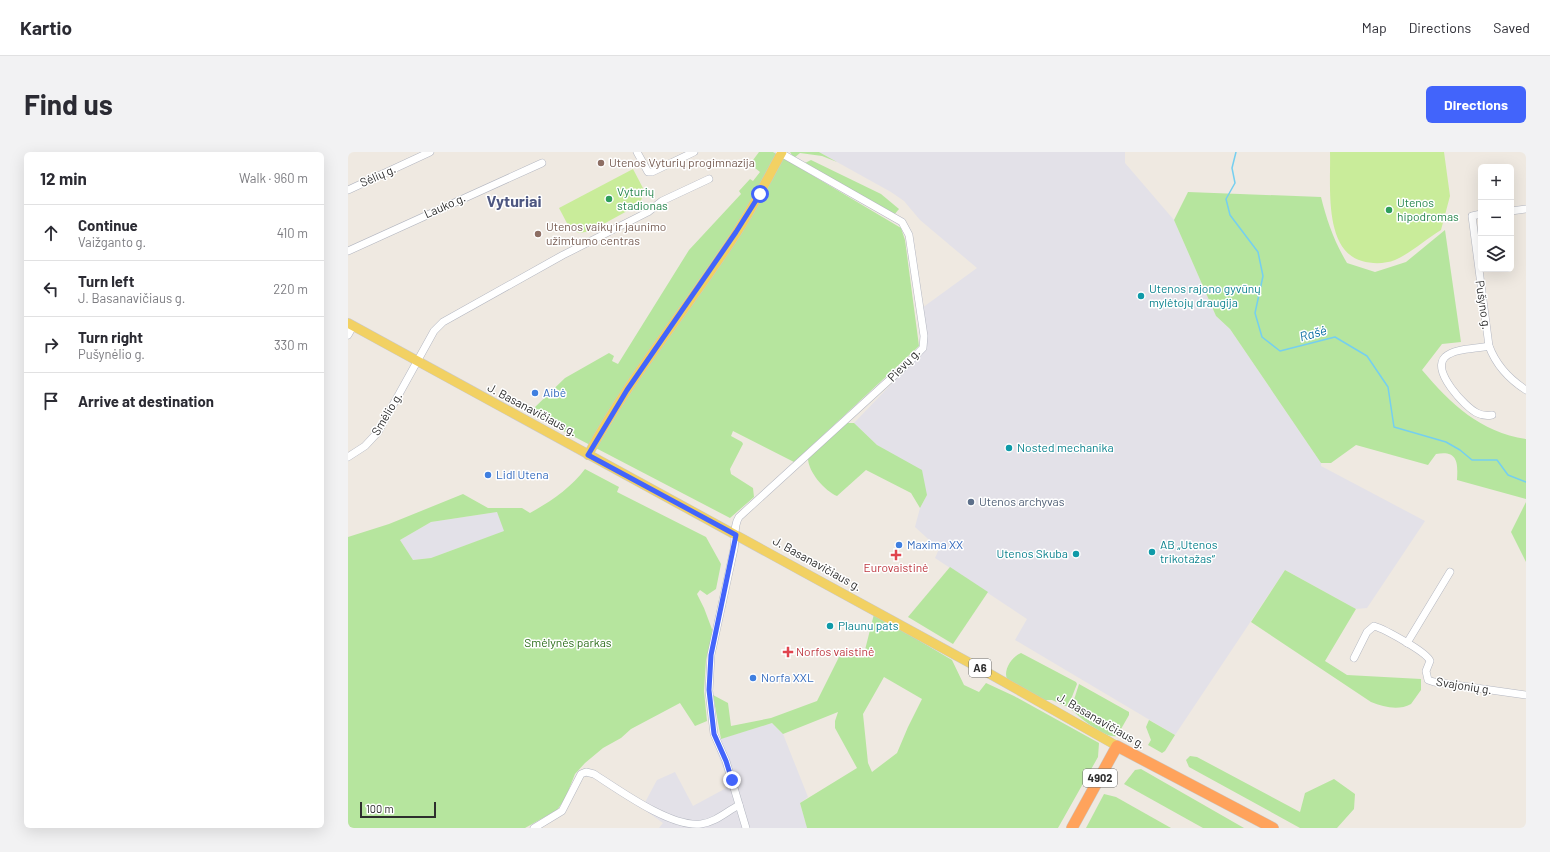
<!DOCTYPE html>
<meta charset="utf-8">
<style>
:root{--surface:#fff;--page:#f2f2f3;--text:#2b2b33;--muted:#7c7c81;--line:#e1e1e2;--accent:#4264fb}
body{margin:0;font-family:Barlow,sans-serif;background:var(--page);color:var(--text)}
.controls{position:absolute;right:12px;top:12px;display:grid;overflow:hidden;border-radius:6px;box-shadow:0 4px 16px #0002}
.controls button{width:36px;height:36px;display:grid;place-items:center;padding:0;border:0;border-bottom:1px solid var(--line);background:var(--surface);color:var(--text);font:20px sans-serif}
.scale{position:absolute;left:12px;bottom:10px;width:76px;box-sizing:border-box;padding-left:4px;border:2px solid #2e2e2e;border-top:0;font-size:11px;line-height:14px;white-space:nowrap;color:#2e2e2e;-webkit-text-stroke:3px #fff;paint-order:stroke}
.stop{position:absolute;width:12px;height:12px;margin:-9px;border:3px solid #4264fb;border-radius:50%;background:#fff}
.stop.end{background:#4264fb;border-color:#fff;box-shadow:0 1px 4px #0008}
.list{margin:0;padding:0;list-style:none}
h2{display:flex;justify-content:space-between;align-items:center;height:52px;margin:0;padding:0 16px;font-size:17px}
h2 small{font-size:13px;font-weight:400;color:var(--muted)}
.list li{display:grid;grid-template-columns:26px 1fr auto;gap:12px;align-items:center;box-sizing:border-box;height:56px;padding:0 16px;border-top:1px solid var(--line)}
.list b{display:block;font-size:15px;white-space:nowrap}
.list p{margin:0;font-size:13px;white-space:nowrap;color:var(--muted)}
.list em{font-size:13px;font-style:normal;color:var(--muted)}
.icon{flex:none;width:22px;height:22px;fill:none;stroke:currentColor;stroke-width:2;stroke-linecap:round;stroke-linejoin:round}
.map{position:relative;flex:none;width:1178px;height:676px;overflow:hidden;border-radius:6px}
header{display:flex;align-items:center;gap:24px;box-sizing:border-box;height:56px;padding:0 20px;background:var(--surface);border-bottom:1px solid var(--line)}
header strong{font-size:19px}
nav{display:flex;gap:22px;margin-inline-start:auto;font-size:14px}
.intro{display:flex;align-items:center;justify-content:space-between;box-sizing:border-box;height:96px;padding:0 24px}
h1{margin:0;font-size:28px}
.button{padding:10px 18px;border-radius:6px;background:var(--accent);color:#fff;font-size:14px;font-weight:700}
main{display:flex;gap:24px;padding:0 24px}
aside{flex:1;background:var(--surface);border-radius:6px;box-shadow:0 4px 16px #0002}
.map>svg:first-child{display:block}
</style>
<header>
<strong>Kartio</strong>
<nav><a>Map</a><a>Directions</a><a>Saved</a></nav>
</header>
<div class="intro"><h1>Find us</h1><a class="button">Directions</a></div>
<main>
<aside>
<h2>12 min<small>Walk · 960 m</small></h2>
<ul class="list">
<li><svg class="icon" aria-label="ahead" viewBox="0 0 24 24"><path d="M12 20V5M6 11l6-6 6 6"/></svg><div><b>Continue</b><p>Vaižganto g.</p></div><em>410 m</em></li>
<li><svg class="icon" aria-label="left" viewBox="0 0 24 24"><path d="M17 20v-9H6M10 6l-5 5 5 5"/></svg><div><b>Turn left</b><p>J. Basanavičiaus g.</p></div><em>220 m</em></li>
<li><svg class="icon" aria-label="right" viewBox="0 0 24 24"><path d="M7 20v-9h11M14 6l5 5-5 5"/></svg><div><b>Turn right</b><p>Pušynėlio g.</p></div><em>330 m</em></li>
<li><svg class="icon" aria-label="arrive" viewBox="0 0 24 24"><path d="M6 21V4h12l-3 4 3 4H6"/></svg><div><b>Arrive at destination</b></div></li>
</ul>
</aside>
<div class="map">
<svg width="1178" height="676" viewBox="0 0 1178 676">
<rect width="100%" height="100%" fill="#efe9e1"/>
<g fill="#e3e1e8">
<path d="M471 0H777V11L826 68 868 164 882 177 973 311V314L1077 369 1019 456 1008 457 937 418 827 583 667 488 679 467 587 406 591 397 567 375 572 356 579 343 540 300 529 293 506 271 576 198 574 156 629 116 572 68 556 49 543 40Z"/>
<path d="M149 360 157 379 83 406 65 408 52 388 83 370Z"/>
<path d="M424 571 435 582 460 645 452 651 459 676H311L315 671 294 656 309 628 327 620 345 654 382 634 365 589Z"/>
</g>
<g fill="#b6e59e" fill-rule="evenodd">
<path d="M411 0H425L553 76 557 88 571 194 446 310 385 279 383 284 394 290 395 292 382 317 383 322 405 336 406 345 382 366 198 270 185 257 217 226 261 201 266 204 264 209 270 212 341 98 393 42 391 39 402 27 405 29 412 20 402 12Z"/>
<path d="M442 0H471L489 10 474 4 452 1 446 6Z"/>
<path d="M463 8 533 42 551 57 546 63 455 12Z"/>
<path d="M840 40 973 45C979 69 986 89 999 111L1027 120 1058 110 1097 78 1113 190 1094 192 1074 218C1103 252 1132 280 1178 287V347L1109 328C1110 311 1110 298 1088 302L1080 313 1008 293 983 311H973L882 177 868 164 826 68Z"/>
<path d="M499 271H506L529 293 574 318 579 343 572 356 563 341 518 318 489 344C477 339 460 320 460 306Z"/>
<path d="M237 317 271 335 269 340 358 385 373 412 368 437 359 443 352 438 349 442 356 456 365 480 358 508 356 539 359 569 347 574 332 551 283 577 273 586 255 596 237 611 227 622 217 647 209 658 177 676H0V385L41 372 115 342 140 356H174L182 361C202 350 224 335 237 317ZM149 360 156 379 83 406 65 408 52 388 83 370Z"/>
<path d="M1178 350V410L1163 380Z"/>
<path d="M602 415 640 440 605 492 560 465Z"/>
<path d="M937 418 1008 457 977 509 999 523 1073 527V538L1063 552C1050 559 1036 555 1023 550L903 470Z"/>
<path d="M526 462 604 508 616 533 631 540 638 531 666 544 751 591 750 605 710 676H459L452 651 509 616 487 576V569L490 560 435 582 424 571 373 587 365 543 380 551 383 574 423 566 469 549 495 497 516 502ZM536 525 574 547 560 575 549 601 524 620 520 611 515 562Z"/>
<path d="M673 501 728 530 729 532 720 555 704 548H695L659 527C655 518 664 504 673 501Z"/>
<path d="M731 532 781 560V563L769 584C757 587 731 565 723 557Z"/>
<path d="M801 568 827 583 817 599 814 601 800 593 803 588 798 575Z"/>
<path d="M842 604 849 605 952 660 957 641 986 627 1007 642 1006 657 989 676H952L841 615 838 608Z"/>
<path d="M793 617 896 676H855L776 632 787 618Z"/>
<path d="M756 642 768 645 823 676H738Z"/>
</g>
<g fill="#c9ec9a">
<path d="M982 0H1096L1102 44 1093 78C1078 87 1063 101 1047 108 1037 112 1024 112 1014 109 975 98 983 32 982 0Z"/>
<path d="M285 17 296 38 293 49 290 53 243 79 231 81 221 75 211 56Z"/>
</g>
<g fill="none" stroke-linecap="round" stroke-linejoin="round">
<path stroke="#75cff0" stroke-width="1.5" d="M888 0 884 16 887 31 878 47 882 63 910 100 915 124 907 161 914 185 932 199 987 185 1019 204 1040 235 1046 275 1098 290 1112 298 1124 308H1149L1160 323 1178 330"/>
<defs>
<g id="minor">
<path d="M289 0 300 20H304L346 0"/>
<path d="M0 38 82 0"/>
<path d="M1163 59 1178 57"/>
<path d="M1133 62 1124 64 1141 194C1148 213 1161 227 1178 238"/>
<path d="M0 99 194 11"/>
<path d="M0 183 5 174"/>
<path d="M1141 194C1128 197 1107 196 1097 205 1083 219 1117 255 1129 261 1135 264 1139 264 1144 263"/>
<path d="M0 305 17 294 30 280 86 179 95 170 215 103 300 60 314 49 361 27"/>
<path d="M1059 491 1102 420"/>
<path d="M1006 506 1019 480 1026 474C1036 477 1079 500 1082 509L1078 519 1080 528 1086 530 1178 543"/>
<path d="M186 676 214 659 233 622 238 620 246 622C271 638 323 676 353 672 368 670 378 660 391 653"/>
<path d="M398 676 378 609 366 582 361 539 363 503 386 397C388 386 385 374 391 365L561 210 575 196 576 184 561 83 554 70 431 0"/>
</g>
<g id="major">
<path d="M0 171 642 522 769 594"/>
<path d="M240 303C282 224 341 155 389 80 406 54 419 27 434 0"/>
</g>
<path id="highway" d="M724 676 769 594 925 676"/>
</defs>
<use href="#minor" stroke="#b4b7c1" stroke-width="8"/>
<use href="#major" stroke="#c9c9c9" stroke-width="10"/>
<use href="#highway" stroke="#c9c9c9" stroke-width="12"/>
<use href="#minor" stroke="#fff" stroke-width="7"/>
<use href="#major" stroke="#f2d163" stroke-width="9"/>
<use href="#highway" stroke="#ffa35c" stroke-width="11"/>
</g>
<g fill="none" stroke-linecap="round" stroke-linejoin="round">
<path stroke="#4264fb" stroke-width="5" d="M384 628 378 609 366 582 361 538 363 503 388 383 240 303 279 238 388 80 412 42"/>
</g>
<g fill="#8d6e63" stroke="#fff" stroke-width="1.5">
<circle cx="253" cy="11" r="4"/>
<circle cx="190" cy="82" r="4"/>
</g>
<g fill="#2e9e5b" stroke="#fff" stroke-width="1.5">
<circle cx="261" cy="47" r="4"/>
<circle cx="1041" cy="58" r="4"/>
</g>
<g fill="#0f9aa8" stroke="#fff" stroke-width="1.5">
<circle cx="793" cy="144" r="4"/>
<circle cx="661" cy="296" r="4"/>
<circle cx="804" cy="400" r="4"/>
<circle cx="728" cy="402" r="4"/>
<circle cx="482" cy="474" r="4"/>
</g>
<g fill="#3f7fe0" stroke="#fff" stroke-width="1.5">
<circle cx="187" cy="241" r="4"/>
<circle cx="140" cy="323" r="4"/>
<circle cx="551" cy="393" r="4"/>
<circle cx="405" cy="526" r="4"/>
</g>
<circle fill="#5c6f8a" stroke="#fff" stroke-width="1.5" cx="623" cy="350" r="4"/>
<g fill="#e0444e" stroke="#fff" stroke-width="1.5">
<path d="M546 397h4v4h4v4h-4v4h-4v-4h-4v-4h4z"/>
<path d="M438 494h4v4h4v4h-4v4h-4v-4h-4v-4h4z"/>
</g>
<g text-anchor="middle" stroke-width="3" stroke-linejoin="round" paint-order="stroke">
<g fill="#fff" stroke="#6d6d6d" stroke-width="1">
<rect x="621" y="507" width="22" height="18" rx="3"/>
<rect x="735" y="617" width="34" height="18" rx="3"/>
</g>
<g font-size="11" font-weight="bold" fill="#2e2e2e">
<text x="632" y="520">A6</text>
<text x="752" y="630">4902</text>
</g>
<g font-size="12" fill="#785e54" stroke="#fff" text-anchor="start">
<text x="261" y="15">Utenos Vyturių progimnazija</text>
<text x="198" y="79">Utenos vaikų ir jaunimo<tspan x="198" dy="14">užimtumo centras</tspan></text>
</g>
<g font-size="12" fill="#2e2e2e" stroke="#fff">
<text transform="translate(30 24) rotate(-24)" y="4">Sėlių g.</text>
<text transform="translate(97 54) rotate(-24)" y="4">Lauko g.</text>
<text transform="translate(1135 153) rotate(82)" y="4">Pušyno g.</text>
<text transform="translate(556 213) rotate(-46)" y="4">Pievų g.</text>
<text transform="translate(184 258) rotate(28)" y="4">J. Basanavičiaus g.</text>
<text transform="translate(39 262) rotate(-59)" y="4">Smėlio g.</text>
<text transform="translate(469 412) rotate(29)" y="4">J. Basanavičiaus g.</text>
<text transform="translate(1116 534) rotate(9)" y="4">Svajonių g.</text>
<text transform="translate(753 569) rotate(30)" y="4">J. Basanavičiaus g.</text>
</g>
<g font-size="12" fill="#27864d" stroke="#fff" text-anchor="start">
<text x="269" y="44">Vyturių<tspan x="269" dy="14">stadionas</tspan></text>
<text x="1049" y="55">Utenos<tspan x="1049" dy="14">hipodromas</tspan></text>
</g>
<g font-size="12" fill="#0d838f" stroke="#fff" text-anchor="start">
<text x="801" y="141">Utenos rajono gyvūnų<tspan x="801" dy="14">mylėtojų draugija</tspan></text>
<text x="669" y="300">Nosted mechanika</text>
<text x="812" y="397">AB „Utenos<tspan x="812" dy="14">trikotažas“</tspan></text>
<text x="720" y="406" text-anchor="end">Utenos Skuba</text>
<text x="490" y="478">Plaunu pats</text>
</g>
<g font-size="12" fill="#366cbe" stroke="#fff" text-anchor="start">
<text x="195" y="245">Aibė</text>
<text x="148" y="327">Lidl Utena</text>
<text x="559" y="397">Maxima XX</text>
<text x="413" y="530">Norfa XXL</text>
</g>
<g font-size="12" fill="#4e5e75" stroke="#fff" text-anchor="start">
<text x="631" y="354">Utenos archyvas</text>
</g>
<g font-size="12" fill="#be3a42" stroke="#fff">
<text x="548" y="420">Eurovaistinė</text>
<text x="448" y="504" text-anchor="start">Norfos vaistinė</text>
</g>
<g font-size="12" fill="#2c6e1b" stroke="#fff">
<text x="220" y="495">Smėlynės parkas</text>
</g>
<g font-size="13" font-style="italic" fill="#0d6fa3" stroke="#fff">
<text transform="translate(965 181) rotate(-15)" y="5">Rašė</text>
</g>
<g font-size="16" font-weight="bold" fill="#4d5680" stroke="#fff">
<text x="166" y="55">Vyturiai</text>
</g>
</g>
</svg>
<div class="controls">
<button>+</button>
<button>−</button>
<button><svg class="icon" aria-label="layers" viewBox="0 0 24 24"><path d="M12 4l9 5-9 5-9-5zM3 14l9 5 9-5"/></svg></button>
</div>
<div class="scale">100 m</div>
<div class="stop" style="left:412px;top:42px"></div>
<div class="stop end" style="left:384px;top:628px"></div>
</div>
</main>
